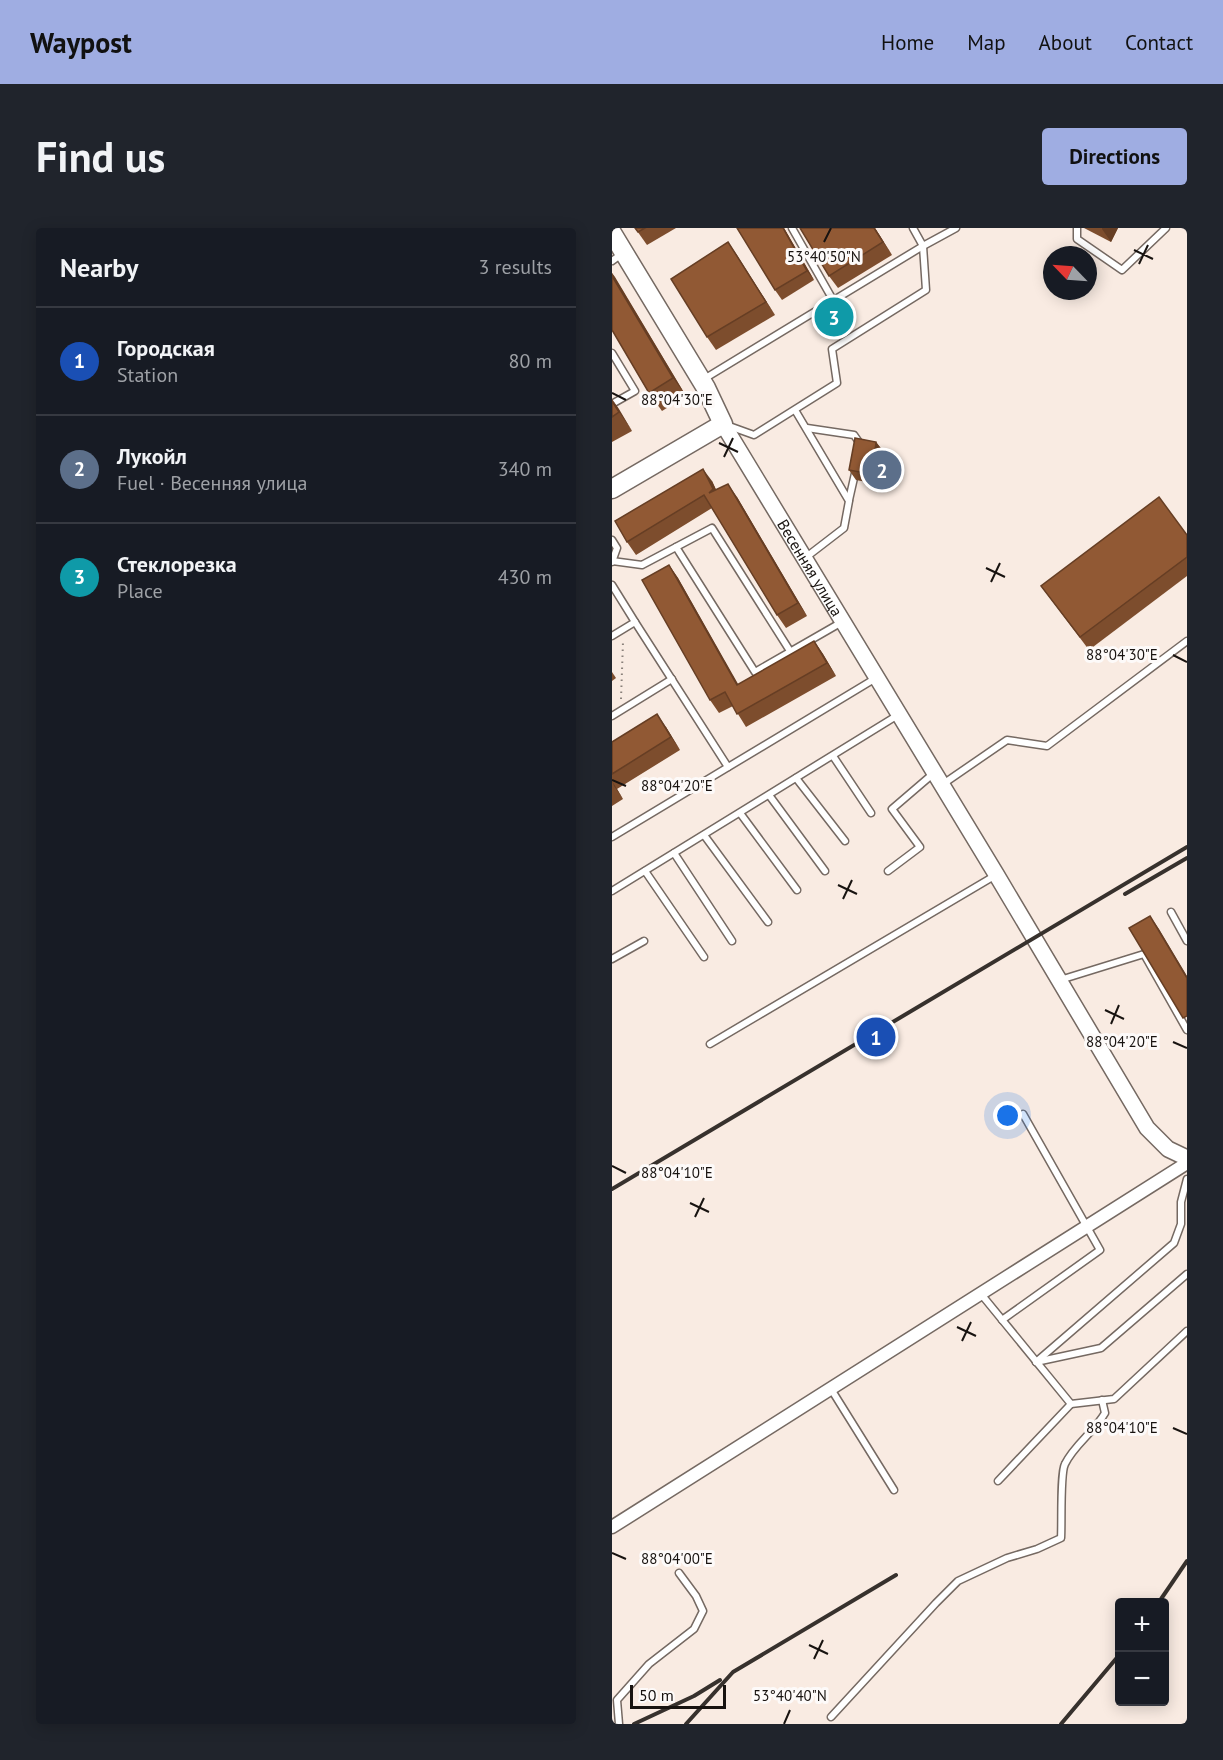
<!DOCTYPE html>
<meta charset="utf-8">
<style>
:root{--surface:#171b24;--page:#20242c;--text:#f1f3f6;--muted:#9ea1a6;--line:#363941;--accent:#9fade2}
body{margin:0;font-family:"PT Sans",sans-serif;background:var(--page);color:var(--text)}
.controls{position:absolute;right:18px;bottom:18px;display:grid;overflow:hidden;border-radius:6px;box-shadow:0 3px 15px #0003}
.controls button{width:54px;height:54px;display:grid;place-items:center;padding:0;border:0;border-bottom:2px solid var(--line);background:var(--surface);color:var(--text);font:30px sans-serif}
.compass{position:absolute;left:431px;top:18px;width:54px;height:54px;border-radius:50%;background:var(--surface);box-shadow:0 3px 15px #0003;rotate:295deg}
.scale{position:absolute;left:18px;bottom:15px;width:96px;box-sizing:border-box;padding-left:6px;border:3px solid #181310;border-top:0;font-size:16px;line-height:21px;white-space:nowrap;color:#181310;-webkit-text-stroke:4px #fdfaf9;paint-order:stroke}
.you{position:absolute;left:396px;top:888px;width:21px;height:21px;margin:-15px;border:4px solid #fff;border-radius:50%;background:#1a73e8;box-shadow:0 0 0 9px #1a73e833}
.badge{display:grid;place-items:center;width:39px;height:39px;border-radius:50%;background:var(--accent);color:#fff;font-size:20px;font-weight:700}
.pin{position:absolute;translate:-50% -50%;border:3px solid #fff;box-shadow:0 2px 6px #0006}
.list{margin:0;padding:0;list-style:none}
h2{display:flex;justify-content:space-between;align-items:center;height:78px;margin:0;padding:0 24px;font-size:26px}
h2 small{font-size:20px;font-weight:400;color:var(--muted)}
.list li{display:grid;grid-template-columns:39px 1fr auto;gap:18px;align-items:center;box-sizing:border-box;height:108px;padding:0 24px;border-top:2px solid var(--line)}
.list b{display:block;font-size:22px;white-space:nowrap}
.list p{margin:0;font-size:20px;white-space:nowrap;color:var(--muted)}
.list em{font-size:20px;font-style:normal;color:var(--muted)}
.map{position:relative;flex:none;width:575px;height:1496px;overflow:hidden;border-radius:6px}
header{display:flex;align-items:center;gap:36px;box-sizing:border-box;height:84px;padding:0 30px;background:var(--accent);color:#111}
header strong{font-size:28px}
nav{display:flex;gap:33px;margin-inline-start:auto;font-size:21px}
.intro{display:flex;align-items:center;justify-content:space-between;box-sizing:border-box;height:144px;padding:0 36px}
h1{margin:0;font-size:42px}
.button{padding:15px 27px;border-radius:6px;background:var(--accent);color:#111;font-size:21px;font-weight:700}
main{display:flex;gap:36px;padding:0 36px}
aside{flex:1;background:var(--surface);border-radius:6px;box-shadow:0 3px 15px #0003}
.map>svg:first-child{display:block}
</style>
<header>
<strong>Waypost</strong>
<nav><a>Home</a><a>Map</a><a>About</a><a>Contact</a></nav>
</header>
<div class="intro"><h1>Find us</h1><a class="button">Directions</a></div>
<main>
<aside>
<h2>Nearby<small>3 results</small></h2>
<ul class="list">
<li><span class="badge" style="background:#1a4fb4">1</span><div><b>Городская</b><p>Station</p></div><em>80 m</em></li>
<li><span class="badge" style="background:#5c6f8a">2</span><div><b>Лукойл</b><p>Fuel · Весенняя улица</p></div><em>340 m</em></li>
<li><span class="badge" style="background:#0f9aa8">3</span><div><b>Стеклорезка</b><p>Place</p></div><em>430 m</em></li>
</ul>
</aside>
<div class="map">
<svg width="575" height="1496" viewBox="0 0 575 1496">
<rect width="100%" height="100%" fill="#f9ebe2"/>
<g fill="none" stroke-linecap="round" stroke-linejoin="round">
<defs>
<g id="service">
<path d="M180 0 221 72"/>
<path d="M465 0V11L510 42 554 0"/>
<path d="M0 33 11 25"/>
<path d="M0 125 23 163 0 176"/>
<path d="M92 151 311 18 344 0"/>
<path d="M183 182 237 273 232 300 193 330"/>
<path d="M117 198 142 207 225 155 220 121 314 62 311 18 301 0"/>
<path d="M195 200 242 207 249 217"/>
<path d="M237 272 244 241"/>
<path d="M0 312 5 320 0 334"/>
<path d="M64 319 143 444 230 394"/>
<path d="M0 333 30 337 100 300 178 423"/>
<path d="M0 357 23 394 0 408"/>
<path d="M23 394 116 539"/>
<path d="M0 488 60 451"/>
<path d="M221 528 259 585"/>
<path d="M184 550 233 613"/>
<path d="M331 556 395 512 435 518 575 413"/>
<path d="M157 567 213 643"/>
<path d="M128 585 185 662"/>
<path d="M92 607 156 694"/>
<path d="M0 609 264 450"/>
<path d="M62 625 120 713"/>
<path d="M33 643 92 729"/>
<path d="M276 643 308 619 280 581 322 545"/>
<path d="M0 663 286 487"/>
<path d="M559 684 575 713"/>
<path d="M0 731 32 713"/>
<path d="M448 752 532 726 575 802"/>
<path d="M98 816 384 647"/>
<path d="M369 1066 459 1176 386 1253"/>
<path d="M390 1092 488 1022 411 886"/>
<path d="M424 1134 562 1015 569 996V974L575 951"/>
<path d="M424 1134 489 1120 575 1046"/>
<path d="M219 1161 282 1262"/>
<path d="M459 1176 502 1171 575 1103"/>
<path d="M219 1489 324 1375 346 1353 395 1330 425 1321 449 1310C450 1296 448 1245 453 1236 462 1217 482 1204 493 1185L490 1172"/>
<path d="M7 1496 5 1472 37 1436 82 1401 91 1383 84 1368 67 1345"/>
</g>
<path id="minor" d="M0 1299 575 935"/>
<g id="tertiary">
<path id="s1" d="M111 196 384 646 535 900 556 921 575 930"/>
</g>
<path id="secondary" d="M0 5 94 160 111 196 0 261"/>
</defs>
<use href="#service" stroke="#756962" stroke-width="9"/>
<use href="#minor" stroke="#756962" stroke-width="15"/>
<use href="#tertiary" stroke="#756962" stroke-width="18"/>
<use href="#secondary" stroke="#756962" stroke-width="21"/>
<path stroke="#89807a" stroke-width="2" stroke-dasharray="1.5 4.5" stroke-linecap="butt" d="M9 471 11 414"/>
<use href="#service" stroke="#fff" stroke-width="6"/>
<use href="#minor" stroke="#fff" stroke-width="12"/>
<use href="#tertiary" stroke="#fff" stroke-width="15"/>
<use href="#secondary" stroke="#fff" stroke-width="18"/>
<g stroke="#37312d" stroke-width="4">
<path d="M513 666 575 630"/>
<path d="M0 961 575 619"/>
<path d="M547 1374 575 1333"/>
<path d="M22 1496 82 1468 108 1452"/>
<path d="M74 1496 121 1444 284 1347"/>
<path d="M449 1496 508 1426"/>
</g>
</g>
<g fill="#7d4d2d">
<path d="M23 0H64L35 17Z"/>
<path d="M172 0 202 52 170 72 163 62Z"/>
<path d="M263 0 280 27 226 60 217 48Z"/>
<path d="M472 0H506L499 14Z"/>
<path d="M116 14 163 87 104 122 95 109Z"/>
<path d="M0 45 74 168 50 183 37 165 0 102Z"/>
<path d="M224 79 231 91 219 99 214 92Z"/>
<path d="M0 171 20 203 0 214Z"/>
<path d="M264 214 271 223V225L282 235 279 249 267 247 265 256 244 252 237 242Z"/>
<path d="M100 253 104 262 125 269 195 388 174 400 165 387 100 280 24 327 15 314Z"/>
<path d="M575 307V348L477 422 429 358Z"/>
<path d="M57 337 66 350 126 457 202 413 211 426 224 448 134 499 121 478 107 485 98 472Z"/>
<path d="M0 444 4 450 0 453Z"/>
<path d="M54 499 68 522 5 561 11 571 0 578V514Z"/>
</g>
<g fill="#663e24">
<path d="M171 0H172L202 52 195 43Z"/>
<path d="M262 0H263L280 27 271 14Z"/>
<path d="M490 0H506L499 14 490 1Z"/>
<path d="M116 14 125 27 163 87 154 74Z"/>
<path d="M0 45 3 49 74 168 61 150 0 48Z"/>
<path d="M0 171 7 181 20 203 7 184Z"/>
<path d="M264 214 271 223 270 233 263 223Z"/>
<path d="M275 225 282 235 279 249 273 240Z"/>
<path d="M260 237 267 247 265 256 258 246Z"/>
<path d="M91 241 100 253 110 274 101 261Z"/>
<path d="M116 256 125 269 195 388 186 375Z"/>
<path d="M57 337 66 350 134 470 125 457Z"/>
<path d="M202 413 211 426 224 448 215 435Z"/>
<path d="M45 486 54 499 68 522 59 509Z"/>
<path d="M0 553 5 561 11 571 2 558Z"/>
<path d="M538 688 547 701 575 748V750Z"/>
</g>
<g fill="#915934" stroke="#663e24" stroke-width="1.5">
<path d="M23 0H33L26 4Z"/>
<path d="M125 0H171L195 43 163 62Z"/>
<path d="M188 0H262L271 14 217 48Z"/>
<path d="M116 14 154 74 95 109 59 51Z"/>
<path d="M0 48 61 150 37 165 0 102Z"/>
<path d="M219 72 227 84 214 92 207 79Z"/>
<path d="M0 173 7 184 0 189Z"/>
<path d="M243 210 264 214 263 223 275 225 273 240 260 237 258 246 237 242Z"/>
<path d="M91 241 101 261 97 265 116 256 186 375 165 387 92 267 15 314 3 293Z"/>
<path d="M547 269 575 307V329L468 409 429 358Z"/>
<path d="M57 337 125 457 202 413 215 435 125 486 113 464 98 472 30 352Z"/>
<path d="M45 486 59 509 0 546V514Z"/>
<path d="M538 688 575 750V788L571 790 517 700Z"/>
</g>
<path fill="none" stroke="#181310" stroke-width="2" d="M212 14 219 0M522 22 541 31M527 36 536 17M0 165 14 172M107 215 126 224M112 229 121 210M374 340 393 349M379 354 388 335M561 427 575 434M0 552 14 558M226 657 245 666M231 671 240 652M493 782 512 791M499 796 507 777M561 814 575 820M0 938 14 945M78 975 97 984M83 989 92 970M345 1099 364 1108M350 1113 359 1094M561 1200 575 1206M0 1325 14 1331M197 1417 216 1426M202 1431 211 1412M172 1496 178 1482"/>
<g text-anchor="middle" stroke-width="6" stroke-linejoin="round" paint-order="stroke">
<g font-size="16" fill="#181310" stroke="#fdfaf9">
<text dy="6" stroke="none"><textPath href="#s1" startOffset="168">Весенняя улица</textPath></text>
</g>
</g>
<g font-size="15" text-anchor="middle" fill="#181310" stroke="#fdfaf9" stroke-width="6" stroke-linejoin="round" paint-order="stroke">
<text x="212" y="34">53°40'50"N</text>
<text x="65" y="177">88°04'30"E</text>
<text x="510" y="432">88°04'30"E</text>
<text x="65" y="563">88°04'20"E</text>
<text x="510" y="819">88°04'20"E</text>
<text x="65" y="950">88°04'10"E</text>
<text x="510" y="1205">88°04'10"E</text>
<text x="65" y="1336">88°04'00"E</text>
<text x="178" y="1473">53°40'40"N</text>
</g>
</svg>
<div class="controls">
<button>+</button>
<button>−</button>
</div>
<svg class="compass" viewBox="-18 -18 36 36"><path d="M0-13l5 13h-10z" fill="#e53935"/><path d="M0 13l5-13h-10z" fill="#9ea1a6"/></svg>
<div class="scale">50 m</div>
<div class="you"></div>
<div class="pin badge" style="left:264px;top:809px;background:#1a4fb4">1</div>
<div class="pin badge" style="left:270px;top:242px;background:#5c6f8a">2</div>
<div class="pin badge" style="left:222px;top:89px;background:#0f9aa8">3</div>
</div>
</main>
